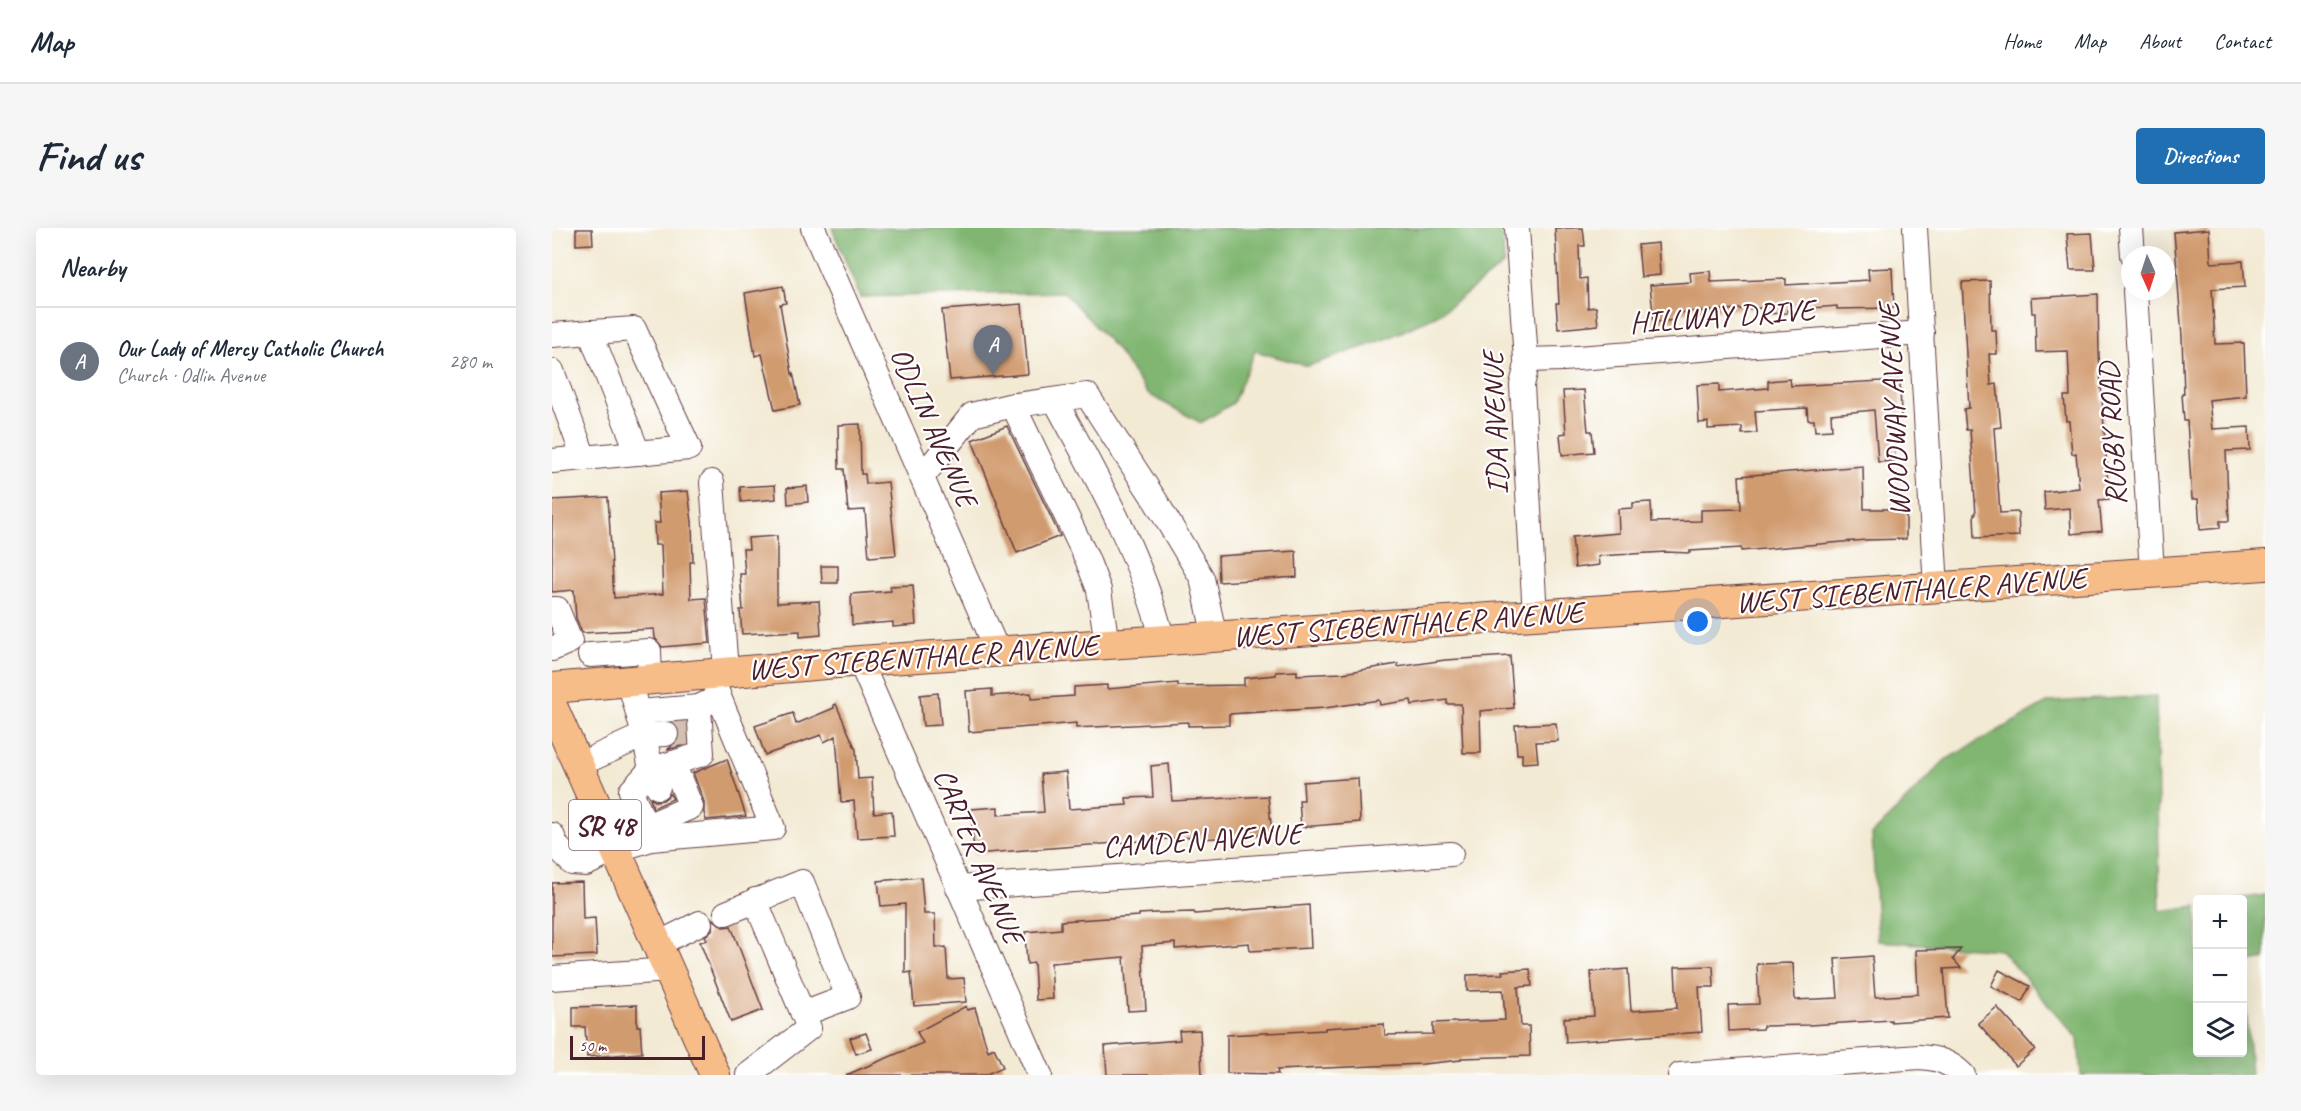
<!DOCTYPE html>
<meta charset="utf-8">
<style>
:root{--surface:#fff;--page:#f6f6f7;--text:#1f2937;--muted:#747a83;--line:#e0e1e3;--accent:#1f6fb2}
body{margin:0;font-family:Caveat,sans-serif;background:var(--page);color:var(--text)}
.controls{position:absolute;right:18px;bottom:18px;display:grid;overflow:hidden;border-radius:6px;box-shadow:0 6px 24px #0002}
.controls button{width:54px;height:54px;display:grid;place-items:center;padding:0;border:0;border-bottom:2px solid var(--line);background:var(--surface);color:var(--text);font:30px sans-serif}
.compass{position:absolute;left:1569px;top:18px;width:54px;height:54px;border-radius:50%;background:var(--surface);box-shadow:0 6px 24px #0002;rotate:177deg}
.scale{position:absolute;left:18px;bottom:15px;width:135px;box-sizing:border-box;padding-left:6px;border:3px solid #4a1f2b;border-top:0;font-size:16px;line-height:21px;white-space:nowrap;color:#4a1f2b;-webkit-text-stroke:4px #fff;paint-order:stroke}
.you{position:absolute;left:1146px;top:394px;width:21px;height:21px;margin:-15px;border:4px solid #fff;border-radius:50%;background:#1a73e8;box-shadow:0 0 0 9px #1a73e833}
.badge{display:grid;place-items:center;width:39px;height:39px;border-radius:50%;background:var(--accent);color:#fff;font-size:20px;font-weight:700}
.pin{position:absolute;translate:-50% -50px;filter:drop-shadow(0 2px 3px #0008)}
.pin::after{content:'';position:absolute;top:32px;width:21px;height:18px;background:inherit;clip-path:polygon(0 0,100% 0,50% 100%)}
.list{margin:0;padding:0;list-style:none}
h2{display:flex;justify-content:space-between;align-items:center;height:78px;margin:0;padding:0 24px;font-size:26px}
h2 small{font-size:20px;font-weight:400;color:var(--muted)}
.list li{display:grid;grid-template-columns:39px 1fr auto;gap:18px;align-items:center;box-sizing:border-box;height:108px;padding:0 24px;border-top:2px solid var(--line)}
.list b{display:block;font-size:22px;white-space:nowrap}
.list p{margin:0;font-size:20px;white-space:nowrap;color:var(--muted)}
.list em{font-size:20px;font-style:normal;color:var(--muted)}
.icon{flex:none;width:33px;height:33px;fill:none;stroke:currentColor;stroke-width:2;stroke-linecap:round;stroke-linejoin:round}
.map{position:relative;flex:none;width:1713px;height:847px;overflow:hidden;border-radius:6px}
header{display:flex;align-items:center;gap:36px;box-sizing:border-box;height:84px;padding:0 30px;background:var(--surface);border-bottom:2px solid var(--line)}
header strong{font-size:28px}
nav{display:flex;gap:33px;margin-inline-start:auto;font-size:21px}
.intro{display:flex;align-items:center;justify-content:space-between;box-sizing:border-box;height:144px;padding:0 36px}
h1{margin:0;font-size:42px}
.button{padding:15px 27px;border-radius:6px;background:var(--accent);color:#fff;font-size:21px;font-weight:700}
main{display:flex;gap:36px;padding:0 36px}
aside{flex:1;background:var(--surface);border-radius:6px;box-shadow:0 6px 24px #0002}
.map>svg:first-child{display:block}
</style>
<header>
<strong>Map</strong>
<nav><a>Home</a><a>Map</a><a>About</a><a>Contact</a></nav>
</header>
<div class="intro"><h1>Find us</h1><a class="button">Directions</a></div>
<main>
<aside>
<h2>Nearby<small></small></h2>
<ul class="list">
<li><span class="badge" style="background:#6b7280">A</span><div><b>Our Lady of Mercy Catholic Church</b><p>Church · Odlin Avenue</p></div><em>280 m</em></li>
</ul>
</aside>
<div class="map">
<svg width="1713" height="847" viewBox="0 0 1713 847">
<rect width="100%" height="100%" fill="#fff"/>
<filter id="ink" filterUnits="userSpaceOnUse"><feTurbulence type="fractalNoise" baseFrequency=".0167" numOctaves="2"/><feDisplacementMap in="SourceGraphic" scale="12" xChannelSelector="R" yChannelSelector="G"/><feConvolveMatrix kernelMatrix="1 2 1 2 8 2 1 2 1" color-interpolation-filters="sRGB"/></filter>
<filter id="wash" filterUnits="userSpaceOnUse"><feTurbulence type="fractalNoise" baseFrequency=".008" numOctaves="4" result="noise"/><feDisplacementMap in="SourceGraphic" scale="24" xChannelSelector="R" yChannelSelector="G"/><feGaussianBlur stdDeviation="1.35" result="paint"/><feColorMatrix in="noise" values="0 0 0 0 0 0 0 0 0 0 0 0 0 0 0 0 0 1.4 0 .05"/><feComposite in="paint" operator="in"/></filter>
<g filter="url(#wash)">
<rect width="100%" height="100%" fill="#f3ead4"/>
<g fill="#80b671" stroke="#656a4e" stroke-width="1.5">
<path d="M280 0H950L952 36 887 86 834 111 756 138 703 123 681 175 649 195 596 166 564 121 512 64 308 69Z"/>
<path d="M1604 468 1608 683 1645 678 1646 824H1690L1691 743 1699 847H1529L1526 811 1449 722 1326 713 1320 607 1393 532 1497 474Z"/>
<path d="M1713 667V731L1691 735 1690 672 1684 671Z"/>
</g>
<g id="blocks">
<g fill="#d19b70">
<path d="M1003 0H1031L1033 18H1027L1028 51 1035 50 1036 80 1044 79 1046 97 1006 101 1004 75H1007Z"/>
<path d="M24 1H40L41 16 24 17Z"/>
<path d="M1657 1 1659 35 1691 33 1693 59 1660 61 1663 116 1692 115 1694 168 1657 172 1660 201 1697 199 1698 222 1674 223 1677 293H1668V300L1648 302 1646 271H1640L1635 193H1632L1630 166H1632L1630 109 1622 4Z"/>
<path d="M1540 5 1543 42H1518L1515 6Z"/>
<path d="M1106 15 1108 47 1089 49 1086 17Z"/>
<path d="M1340 40 1342 80 1285 81V78L1235 82V85L1211 86V80L1171 82 1124 85 1125 92 1102 94 1098 57 1139 54 1138 45 1158 43 1159 54 1234 51V57L1317 52 1316 41Z"/>
<path d="M1438 53 1439 102H1444L1445 126H1437L1439 157 1445 156 1449 199 1442 200 1448 285 1466 284 1467 308 1423 310 1422 286H1424L1418 202H1414L1412 181 1417 180 1410 54Z"/>
<path d="M231 58 234 75 228 76 240 146 241 145 248 177 223 182 210 126 203 128 193 65Z"/>
<path d="M1546 66 1547 127 1557 271 1547 272 1550 303 1519 306 1518 280 1493 282 1492 264 1527 260 1524 225 1520 226 1517 193H1514L1512 168H1518L1516 123 1484 124 1483 85H1480L1479 70Z"/>
<path d="M470 76 476 146 398 152 390 82Z"/>
<path d="M1238 151 1239 158 1348 152 1349 190 1341 191 1343 233 1326 234 1322 182 1279 186 1280 202 1263 203 1262 192H1256L1255 180 1203 183 1205 205 1190 206V199L1156 201V194L1147 195 1145 157 1167 156V164L1216 160V153Z"/>
<path d="M1032 162 1036 203H1040L1042 224 1010 227 1008 206 1014 205 1011 163Z"/>
<path d="M308 196 309 246H313L314 256 336 254 344 327 317 329 313 282 296 283 292 241H287L286 197Z"/>
<path d="M455 198 508 308 465 325 420 212Z"/>
<path d="M1311 238 1312 281H1354V311L1314 312 1189 323V320L1138 323V325L1114 324 1046 328 1047 337 1023 340 1020 309 1067 305 1066 281 1081 280V275L1099 274 1100 294 1149 293V282L1189 281 1187 248Z"/>
<path d="M223 257 224 271 189 274 188 259Z"/>
<path d="M255 258 256 274 236 276 235 260Z"/>
<path d="M136 263 140 294 141 334H138L139 371 154 370 158 415 110 419 103 410 102 401 30 405 24 390 22 362 0 364V272L56 269 62 370 111 366 109 317H103L102 295H108L106 265Z"/>
<path d="M225 308V375L267 373 269 407 248 409V403L190 406 188 382H191L188 346H193L191 321H197L196 310Z"/>
<path d="M744 323 745 349 667 354 666 328Z"/>
<path d="M269 338H286V355H270Z"/>
<path d="M361 357 364 397 341 399V394L300 397 299 366 339 363 338 358Z"/>
<path d="M958 428 962 480 928 483 929 525H911L909 476H895V472L860 477 859 472 828 477 827 472 773 480 677 486V497L636 498V494L524 500V495L417 504 414 463 440 461V468L479 465V471L522 468V459L555 457V461L626 455V458L692 457V450L724 447V444L745 443V447L791 445 846 436V439L893 432Z"/>
<path d="M386 465 389 497 371 498 368 467Z"/>
<path d="M284 476 304 522 306 551 320 550 322 585 340 583 342 608 305 610 302 573 289 574 284 508 272 514 269 507 213 527 203 498 241 485 244 496 282 480V477Z"/>
<path d="M134 494 135 516 115 522 127 512 128 505 123 495Z"/>
<path d="M1004 495 1006 513 984 514 986 534 970 535V526H965L963 497Z"/>
<path d="M175 531 194 588 154 592 152 585V574L141 545Z"/>
<path d="M617 536 620 573 716 568 720 605 668 611V610L642 611 641 609 422 626 419 581 446 579V587L492 584 489 546 514 544 517 581 575 577 574 570 601 569 599 538Z"/>
<path d="M806 550 808 594 749 599 747 572H752L751 554Z"/>
<path d="M118 566 121 571 101 580 98 570 103 573 111 572Z"/>
<path d="M369 649 372 686H383L384 720 394 719 396 751 412 750 414 774 362 778 359 744 353 745V676L329 678 326 653Z"/>
<path d="M30 654 31 691 43 690 45 727 0 729V655Z"/>
<path d="M757 677 759 720 698 723 697 715 623 721V715L590 718 594 782 576 783 572 729 499 735 501 771 484 772 482 735 475 736 473 704 509 701V693L587 688V686L604 685 642 684 643 686Z"/>
<path d="M161 691 171 699 179 698 211 782 179 794 148 714 155 712 153 708 160 702Z"/>
<path d="M1409 721 1401 731 1409 740 1392 741 1396 790 1339 794V792L1257 797 1211 798 1210 801 1177 803 1176 777 1207 776 1205 736 1241 735 1243 772 1286 770 1283 731 1320 728 1323 769 1366 766 1364 722Z"/>
<path d="M1161 738 1162 759H1147L1150 804 1014 814 1012 790 1042 788 1039 744 1076 741 1079 783 1125 780 1123 739Z"/>
<path d="M978 741 980 758 966 759 969 798H977L978 828 909 830V832L871 836 725 842 726 846 675 845V807L773 802V800L832 796 833 807 881 806V795L953 792 951 762 915 763V747L951 746 950 743Z"/>
<path d="M1447 742 1478 758 1470 774 1439 758Z"/>
<path d="M85 777V798H88L90 825 35 829 33 799H21V779Z"/>
<path d="M414 778 415 782 423 780 436 823 442 820 451 839 433 847H294L371 815 365 804Z"/>
<path d="M1445 779 1483 821 1464 838 1426 795Z"/>
<path d="M648 802 650 847H555L553 818 628 812 627 803Z"/>
<path d="M314 805 320 821 304 826 298 810Z"/>
</g>
</g>
</g>
<g filter="url(#ink)">
<use href="#blocks" fill-opacity="0" stroke="#633d44" stroke-width="1.5"/>
<g fill="none" stroke-linecap="round" stroke-linejoin="round">
<path stroke="#d1c1b2" stroke-width="24" stroke-dasharray="24 12" stroke-linecap="butt" d="M114 506 140 505"/>
<defs>
<g id="minor">
<path d="M261 0 446 424"/>
<path d="M965 0 974 132V141L970 157 983 388"/>
<path d="M1363 0 1384 360"/>
<path d="M1579 0 1581 27"/>
<path d="M1583 63 1600 345"/>
<path d="M38 104 86 225"/>
<path d="M0 107 82 101 137 220 0 233"/>
<path d="M974 132 1011 131 1370 105"/>
<path d="M0 143 32 230"/>
<path d="M503 172C545 250 589 327 611 413"/>
<path d="M461 177 535 331 547 362 555 417"/>
<path d="M370 249 420 187 457 178 535 167 603 272 650 350 663 410"/>
<path d="M160 254 174 443"/>
<path d="M0 381H5L18 413 0 421"/>
<path d="M38 427 97 423 98 450"/>
<path d="M308 433 488 847"/>
<path d="M77 453 92 507 114 506"/>
<path d="M86 484 147 479"/>
<path d="M121 535 150 526 147 479 167 469"/>
<path d="M26 537 92 507 99 541 106 559"/>
<path d="M95 598 139 579 121 535 99 541 79 563 99 611"/>
<path d="M0 607 5 618 20 635 34 636 64 622 99 611 221 600 167 469 159 445"/>
<path d="M406 660 899 626"/>
<path d="M174 685 250 654 296 769 251 786"/>
<path d="M106 716 148 695"/>
<path d="M0 750 118 742"/>
<path d="M196 847 257 800 203 672"/>
<path d="M1128 847 1367 829C1385 830 1398 834 1411 847"/>
</g>
<g id="major">
<path d="M0 460 308 433 1713 337"/>
<path d="M0 478 163 847"/>
</g>
</defs>
<use href="#minor" stroke="#633d44" stroke-width="26"/>
<use href="#major" stroke="#633d44" stroke-width="32"/>
<use href="#minor" stroke="#fff" stroke-width="24"/>
<use href="#major" stroke="#f7bd88" stroke-width="30"/>
</g>
</g>
<g text-anchor="middle" stroke-width="4.5" stroke-linejoin="round" paint-order="stroke">
<rect fill="#fff" stroke="#80626b" stroke-width="1.5" x="17" y="572" width="72" height="50" rx="4.5"/>
<g font-size="28" font-weight="bold" fill="#4a1f2b">
<text x="53" y="607">SR 48</text>
</g>
<g font-size="30" fill="#4a1f2b" stroke="#fff">
<text transform="translate(1170 88) rotate(-4)" y="10">HILLWAY DRIVE</text>
<text transform="translate(1342 182) rotate(-93)" y="10">WOODWAY AVENUE</text>
<text transform="translate(943 195) rotate(-92)" y="10">IDA AVENUE</text>
<text transform="translate(382 199) rotate(66)" y="10">ODLIN AVENUE</text>
<text transform="translate(1560 206) rotate(-93)" y="10">RUGBY ROAD</text>
<text transform="translate(1359 362) rotate(-4)" y="10">WEST SIEBENTHALER AVENUE</text>
<text transform="translate(856 396) rotate(-4)" y="10">WEST SIEBENTHALER AVENUE</text>
<text transform="translate(371 429) rotate(-4)" y="10">WEST SIEBENTHALER AVENUE</text>
<text transform="translate(650 612) rotate(-4)" y="10">CAMDEN AVENUE</text>
<text transform="translate(427 628) rotate(67)" y="10">CARTER AVENUE</text>
</g>
</g>
</svg>
<div class="controls">
<button>+</button>
<button>−</button>
<button><svg class="icon" aria-label="layers" viewBox="0 0 24 24"><path d="M12 4l9 5-9 5-9-5zM3 14l9 5 9-5"/></svg></button>
</div>
<svg class="compass" viewBox="-18 -18 36 36"><path d="M0-13l5 13h-10z" fill="#e53935"/><path d="M0 13l5-13h-10z" fill="#747a83"/></svg>
<div class="scale">50 m</div>
<div class="you"></div>
<div class="pin badge" style="left:441px;top:147px;background:#6b7280">A</div>
</div>
</main>
